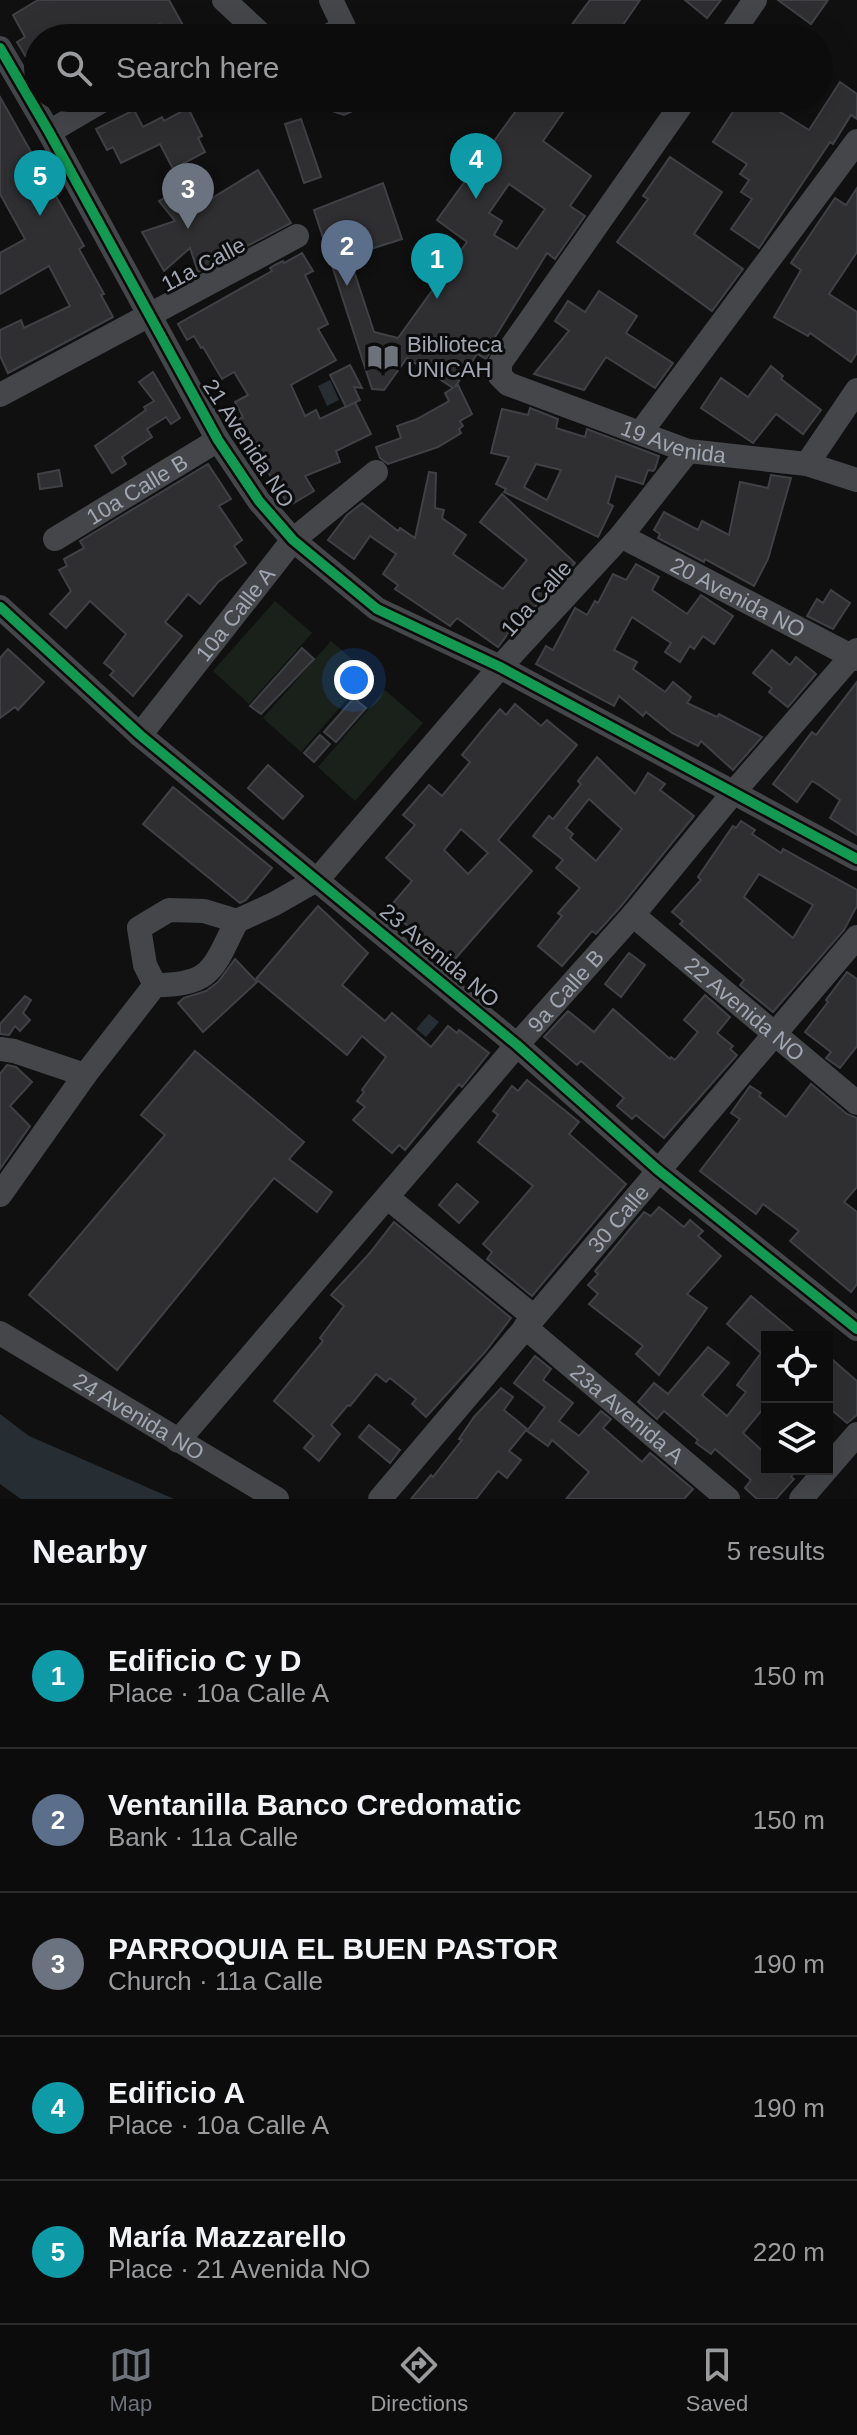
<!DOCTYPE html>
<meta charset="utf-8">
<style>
:root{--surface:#0c0c0d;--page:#151516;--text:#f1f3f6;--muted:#9a9b9d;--line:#2c2c2e;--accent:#6e727a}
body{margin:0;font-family:Arial,sans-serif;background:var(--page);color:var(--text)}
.controls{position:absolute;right:24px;bottom:24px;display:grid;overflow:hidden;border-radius:0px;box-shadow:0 8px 32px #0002}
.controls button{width:72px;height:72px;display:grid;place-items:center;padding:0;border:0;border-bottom:2px solid var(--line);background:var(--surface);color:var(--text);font:40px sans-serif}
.you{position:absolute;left:354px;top:680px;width:28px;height:28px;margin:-20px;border:6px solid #fff;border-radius:50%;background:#1a73e8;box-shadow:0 0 0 12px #1a73e833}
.badge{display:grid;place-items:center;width:52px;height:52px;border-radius:50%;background:var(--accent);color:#fff;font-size:26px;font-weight:700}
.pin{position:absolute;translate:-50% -66px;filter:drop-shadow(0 2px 4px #0008)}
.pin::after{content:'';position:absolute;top:42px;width:28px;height:24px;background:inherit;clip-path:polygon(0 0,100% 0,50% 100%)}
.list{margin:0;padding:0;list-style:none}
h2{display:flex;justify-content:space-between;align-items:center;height:104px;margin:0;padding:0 32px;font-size:34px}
h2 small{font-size:26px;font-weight:400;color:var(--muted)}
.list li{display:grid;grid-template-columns:52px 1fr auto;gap:24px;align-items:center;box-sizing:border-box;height:144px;padding:0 32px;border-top:2px solid var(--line)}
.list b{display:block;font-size:30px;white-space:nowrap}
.list p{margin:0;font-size:26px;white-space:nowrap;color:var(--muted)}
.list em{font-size:26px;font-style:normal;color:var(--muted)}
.icon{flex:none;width:44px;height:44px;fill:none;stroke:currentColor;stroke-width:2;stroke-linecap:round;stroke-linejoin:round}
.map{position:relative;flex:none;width:857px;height:1499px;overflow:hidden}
.search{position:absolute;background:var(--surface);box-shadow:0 8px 32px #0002;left:24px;right:24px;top:24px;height:88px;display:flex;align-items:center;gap:20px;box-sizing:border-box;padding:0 28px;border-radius:44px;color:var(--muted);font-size:30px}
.sheet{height:824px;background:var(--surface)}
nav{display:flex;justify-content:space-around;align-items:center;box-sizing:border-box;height:112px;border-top:2px solid var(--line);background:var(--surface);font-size:22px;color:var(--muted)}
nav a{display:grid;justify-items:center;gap:4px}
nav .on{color:var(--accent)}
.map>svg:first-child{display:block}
</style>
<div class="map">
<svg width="857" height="1499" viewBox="0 0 857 1499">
<rect width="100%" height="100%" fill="#101011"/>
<g fill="#1a211b">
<path d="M275 601 312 633 249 704 213 671Z"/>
<path d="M331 641 369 674 301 752 263 718Z"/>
<path d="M385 690 423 723 355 801 318 767Z"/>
</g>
<g fill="#262e34">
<path d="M330 380 339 400 327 406 318 386Z"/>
<path d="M429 1014 439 1022 426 1037 416 1029Z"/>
<path d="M0 1414 29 1436 174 1499H21L0 1484Z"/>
</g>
<g fill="#2f2f32" stroke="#3f4145" stroke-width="2" fill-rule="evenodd">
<path d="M38 0H169L190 38H167L160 24 134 38H38V60L34 53 26 57 17 42 25 37 13 15Z"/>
<path d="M590 0H640L614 38H562Z"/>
<path d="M685 0H721L707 18Z"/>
<path d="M778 0H828L811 24Z"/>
<path d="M840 82 857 94V119L851 115 833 144 830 142 759 248 731 229 752 199 741 192 749 180 740 174 747 164 713 142 742 98H785L777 110 809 130Z"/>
<path d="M0 97 84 246 79 249 104 294 101 295 113 317 8 373 0 356V330L21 320 24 328 70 306 49 266 0 294V253L25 239 0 194Z"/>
<path d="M322 98H362L355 110 344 115 332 111Z"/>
<path d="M504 98H573L543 141 591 176 570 206 585 216 555 259 547 253 492 342 495 344 486 359 477 354 455 387 458 385 472 414 460 421 463 426 459 429 461 433 438 447 388 464 380 458 376 447 401 438 397 426 417 419 449 401 445 393 453 388 407 358 384 390 372 389 314 210 383 183 402 239 349 256 374 332 398 338 467 242 437 220 518 108ZM509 184 545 209 517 249 494 235 502 221 489 213Z"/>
<path d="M188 108 202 136 198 138 205 152 173 169 160 144 121 163 113 147 107 150 96 129 134 110 143 127 162 117 164 121Z"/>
<path d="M301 119 321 177 304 183 285 124Z"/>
<path d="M670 157 722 192 694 234 743 269 712 311 617 242 648 199 643 196Z"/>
<path d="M258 170 291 223 198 272 190 248 164 271 142 232 175 221 159 201 190 183 199 206Z"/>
<path d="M857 188V252L829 294 857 312V353L851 362 810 333 808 336 774 317 801 270 791 263 835 198 846 205Z"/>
<path d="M302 253 313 271 305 275 328 324 318 329 336 360 291 385 305 416 316 410 320 419 355 402 371 434 336 451 340 462 305 476 314 491 289 506 268 472 271 470 253 438 248 432 240 436 232 423 243 417 235 402 248 395 234 372 222 379 203 347 201 348 194 336 187 340 178 324 272 271 270 268 275 265 283 261 284 263Z"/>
<path d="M599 291 637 316 626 333 673 363 655 388 606 357 584 390 534 374 569 331 555 321 568 301 585 312Z"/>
<path d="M350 365 362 388 354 387 360 400 346 407 330 375Z"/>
<path d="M771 366 783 376 781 379 821 410 803 434 776 414 753 443 701 408 721 378 748 397Z"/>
<path d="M153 372 180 418 171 424 166 417 147 429 152 437 122 457 126 464 112 473 95 446 146 410 144 407 154 401 139 382Z"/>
<path d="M530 408 558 419 556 428 585 437 587 429 659 456 655 469 653 471 648 470 643 484 616 476 608 503 613 506 598 537 504 492 506 489 496 484 509 457 491 453 502 409 528 415ZM536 464 561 470 547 500 524 487Z"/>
<path d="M208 464 231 499 219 506 242 540 234 546 246 563 218 582 200 604 188 594 165 622 182 636 133 696 110 675 114 671 104 663 126 634 90 601 66 628 50 614 71 591 59 570 67 566 64 559 84 548 80 541Z"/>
<path d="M59 470 62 486 40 489 38 474Z"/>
<path d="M429 472 436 473 435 508 444 510 442 518 466 535 453 554 503 589 527 560 480 522 502 494 575 563 532 610 528 607 498 647 457 618 450 626 395 589 398 585 383 574 396 554 370 536 354 559 328 540 347 515 362 503 398 531 400 528 415 538Z"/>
<path d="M771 475 791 478 768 559 754 586 705 559 704 562 658 538 660 534 654 530 664 512 698 530 702 521 729 535 740 482 768 488Z"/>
<path d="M636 564 659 577 652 590 687 614 701 595 733 616 714 644 703 636 694 649 690 646 680 662 665 652 671 643 632 617 614 650 637 662 633 669 665 692 673 682 691 697 687 703 717 717 719 714 762 737 733 770 701 741 698 746 672 733 646 712 643 716 619 696 614 706 536 664 546 646 553 650 575 608 587 615 595 601 598 603 613 574 626 580Z"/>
<path d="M831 590 850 603 833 629 807 616 817 599 823 603Z"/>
<path d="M302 648 314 659 261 714 250 706Z"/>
<path d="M8 649 44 682 18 710 15 707 0 718V658Z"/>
<path d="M772 650 790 665 796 657 816 674 788 707 769 692 772 688 753 673Z"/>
<path d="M857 682V835L830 818 840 800 819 785 812 781 797 802 773 784 812 732 816 735Z"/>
<path d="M354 698 366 708 336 742 324 732Z"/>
<path d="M515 704 541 726 547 720 577 745 498 840 532 871 448 967 422 945 425 941 388 909 412 881 386 858 415 825 403 815 429 785 442 796 470 762 462 755 484 728 500 709 506 715ZM461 829 488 853 468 874 444 850Z"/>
<path d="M320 735 330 744 314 762 304 753Z"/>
<path d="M597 757 635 794 648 773 665 784 660 790 694 816 622 905 596 934 592 931 562 966 538 946 562 916 558 913 580 888 556 868 563 860 533 836 549 816 553 819 581 784 578 781ZM589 799 622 829 596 861 570 838 573 834 566 828Z"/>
<path d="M268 765 303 796 283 819 248 788Z"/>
<path d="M173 787 272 868 246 900 240 903 143 824Z"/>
<path d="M741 821 755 830 752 834 781 853 783 849 857 890V906L844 930 773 1012 740 985 744 980 680 924 683 921 672 912 701 880 698 877 733 826 736 828ZM759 874 813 905 793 938 744 897Z"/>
<path d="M318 906 368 953 342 985 385 1021 392 1013 431 1047 448 1026 457 1033 459 1030 489 1053 462 1087 459 1084 405 1150 399 1145 392 1153 353 1120 365 1107 357 1101 364 1092 362 1090 386 1057 362 1036 347 1055 256 979Z"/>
<path d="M629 953 645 965 621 997 605 984Z"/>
<path d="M235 959 257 982 203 1032 178 1003 184 998 206 991 218 982Z"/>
<path d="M847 972 857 979V1046L840 1068 826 1058 831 1052 805 1032 828 1002 826 1000Z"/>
<path d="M705 995 730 1017 717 1033 733 1046 730 1049 737 1055 664 1138 636 1115 632 1119 617 1106 624 1098 581 1061 577 1065 544 1037 568 1011 594 1032 613 1009 670 1059 671 1057 675 1060 698 1032 684 1020Z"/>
<path d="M25 996 31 1000 23 1013 30 1020 20 1031 15 1026 9 1035 0 1034V1024Z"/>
<path d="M195 1051 304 1142 289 1159 332 1192 317 1212 274 1178 117 1370 29 1295 165 1135 141 1115Z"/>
<path d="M7 1065 16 1067 32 1082 10 1106 30 1126 0 1169V1074Z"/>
<path d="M527 1080 579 1122 569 1134 626 1184 532 1296 487 1259 492 1252 483 1244 533 1186 478 1142 498 1115 493 1111 512 1086 518 1091Z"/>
<path d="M811 1084 847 1114 857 1118V1187L844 1202 857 1212V1284L851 1292 790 1241 799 1231 763 1204 756 1214 700 1171 740 1119 731 1113 750 1086 761 1093 759 1096 786 1117Z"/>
<path d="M457 1184 478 1202 459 1223 439 1205Z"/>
<path d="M659 1207 684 1227 690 1220 703 1231 698 1236 721 1256 687 1294 707 1308 659 1375 636 1354 643 1346 589 1304 598 1294 588 1285 598 1274 595 1271 644 1212 651 1216Z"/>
<path d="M394 1222 511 1318 485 1352 426 1417 412 1404 416 1399 390 1378 386 1382 376 1374 350 1406 348 1405 331 1425 340 1434 319 1461 304 1448 314 1436 274 1401 323 1341 320 1338 344 1306 331 1295 369 1254Z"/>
<path d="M751 1296 800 1337H767V1404L743 1433 767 1455V1469H797L791 1477 794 1479 776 1499H757L745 1488 751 1480 715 1449 711 1454 696 1443 698 1440 664 1411 657 1419 638 1402 654 1383 668 1394 708 1347 729 1363 702 1395 727 1416 746 1392 737 1385 761 1353 727 1324Z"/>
<path d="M827 1355 857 1381V1415L847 1423 827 1406Z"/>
<path d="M535 1356 551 1369 543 1380 573 1403 559 1421 579 1436 601 1411 611 1419 603 1428 642 1462 650 1453 693 1489 684 1499H566L589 1472 552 1440 548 1446 527 1431 545 1407 514 1383Z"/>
<path d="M501 1388 513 1397 504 1410 527 1429 509 1451 521 1460 507 1478 498 1471 476 1499H411L431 1475 433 1477 462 1440 459 1439 474 1417Z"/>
<path d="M369 1425 400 1450 390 1463 359 1437Z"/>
</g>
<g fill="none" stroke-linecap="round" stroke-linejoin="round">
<g stroke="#45464a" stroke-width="24">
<path d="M224 0 265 38"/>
<path d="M324 38 344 27 331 0"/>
<path d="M729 38 755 0"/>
<path d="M0 48 49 132 218 440 259 501 293 540 377 609 500 667 857 859"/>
<path id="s1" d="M686 98 500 363V376L508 384 688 451 807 464 857 480"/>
<path d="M49 132 107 98"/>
<path d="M0 395 297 236"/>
<path d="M641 432 857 141"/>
<path d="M807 464 857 390"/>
<path id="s2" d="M621 536 857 659"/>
<path id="s3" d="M55 539 218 440"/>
<path d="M0 607 140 735 517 1045 658 1170 857 1329"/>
<path id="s4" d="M140 735 293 540 376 472"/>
<path id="s5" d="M633 915 857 1103"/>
<path d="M155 985C214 985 213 967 237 921"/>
<path d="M0 1049 14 1051 85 1075"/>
<path d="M0 1195 85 1075 155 985 145 965 139 928 169 910 204 911 237 921 274 904 318 879 500 667 621 536 688 451"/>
<path d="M388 1198 534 1317"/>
<path id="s6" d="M525 1327 728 1499"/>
<path id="s7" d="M0 1333 277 1499"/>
<path id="s8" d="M178 1441 517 1045 633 915 733 793 857 650"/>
<path id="s9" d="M380 1499 857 937"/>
<path d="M801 1499 857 1434"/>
</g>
<defs>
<g id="cycleway">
<path d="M0 48 49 132 218 440 259 501 293 540 377 609 500 667 857 859"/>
<path d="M0 607 140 735 517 1045 658 1170 857 1329"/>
</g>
</defs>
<use href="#cycleway" stroke="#0b0b0c" stroke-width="15"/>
<use href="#cycleway" stroke="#139951" stroke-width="10"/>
</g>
<defs>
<symbol id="library-bare" viewBox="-9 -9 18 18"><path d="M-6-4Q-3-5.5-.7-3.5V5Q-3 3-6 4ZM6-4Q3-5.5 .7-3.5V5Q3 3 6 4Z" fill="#6e727a" stroke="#0b0b0c" stroke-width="2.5" paint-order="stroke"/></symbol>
</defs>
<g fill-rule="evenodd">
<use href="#library-bare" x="361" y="335" width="44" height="44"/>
</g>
<g text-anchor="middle" stroke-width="6" stroke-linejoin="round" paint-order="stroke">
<g font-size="22" fill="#a0a7b3" stroke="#0b0b0c">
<text transform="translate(203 264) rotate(-28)" y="8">11a Calle</text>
<text dy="8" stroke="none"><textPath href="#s1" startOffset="524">19 Avenida</textPath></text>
<text transform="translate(249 443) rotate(57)" y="8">21 Avenida NO</text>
<text dy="8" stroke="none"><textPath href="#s3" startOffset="96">10a Calle B</textPath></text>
<text dy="8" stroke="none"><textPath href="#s2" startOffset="132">20 Avenida NO</textPath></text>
<text transform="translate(536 598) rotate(-48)" y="8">10a Calle</text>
<text dy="8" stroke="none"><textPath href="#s4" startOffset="154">10a Calle A</textPath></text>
<text transform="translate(440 955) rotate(40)" y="8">23 Avenida NO</text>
<text dy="8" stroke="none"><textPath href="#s8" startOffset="594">9a Calle B</textPath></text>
<text dy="8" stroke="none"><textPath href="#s5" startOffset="146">22 Avenida NO</textPath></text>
<text dy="8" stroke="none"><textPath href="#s9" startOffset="368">30 Calle</textPath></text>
<text dy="8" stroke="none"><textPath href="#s6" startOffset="134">23a Avenida A</textPath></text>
<text dy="8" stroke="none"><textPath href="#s7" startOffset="162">24 Avenida NO</textPath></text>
</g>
<g font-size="22" fill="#a0a7b3" stroke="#0b0b0c" text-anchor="start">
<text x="407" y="352">Biblioteca<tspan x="407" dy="25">UNICAH</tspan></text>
</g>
</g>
</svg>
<div class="controls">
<button><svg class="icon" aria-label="locate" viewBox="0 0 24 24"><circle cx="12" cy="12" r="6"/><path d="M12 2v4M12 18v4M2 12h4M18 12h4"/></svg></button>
<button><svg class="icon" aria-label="layers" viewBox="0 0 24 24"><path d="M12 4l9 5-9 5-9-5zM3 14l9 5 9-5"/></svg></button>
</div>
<div class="you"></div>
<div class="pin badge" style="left:437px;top:299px;background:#0f9aa8">1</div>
<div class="pin badge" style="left:347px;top:286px;background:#5c6f8a">2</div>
<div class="pin badge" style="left:188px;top:229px;background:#6b7280">3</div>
<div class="pin badge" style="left:476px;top:199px;background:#0f9aa8">4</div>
<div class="pin badge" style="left:40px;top:216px;background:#0f9aa8">5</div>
<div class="search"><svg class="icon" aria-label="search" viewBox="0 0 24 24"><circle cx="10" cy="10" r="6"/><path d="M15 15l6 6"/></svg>Search here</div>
</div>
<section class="sheet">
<h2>Nearby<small>5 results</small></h2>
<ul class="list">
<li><span class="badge" style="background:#0f9aa8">1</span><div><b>Edificio C y D</b><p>Place · 10a Calle A</p></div><em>150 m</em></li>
<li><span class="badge" style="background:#5c6f8a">2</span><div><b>Ventanilla Banco Credomatic</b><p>Bank · 11a Calle</p></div><em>150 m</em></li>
<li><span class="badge" style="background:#6b7280">3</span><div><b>PARROQUIA EL BUEN PASTOR</b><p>Church · 11a Calle</p></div><em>190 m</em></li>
<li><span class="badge" style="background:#0f9aa8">4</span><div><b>Edificio A</b><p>Place · 10a Calle A</p></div><em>190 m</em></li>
<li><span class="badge" style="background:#0f9aa8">5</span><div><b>María Mazzarello</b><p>Place · 21 Avenida NO</p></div><em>220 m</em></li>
</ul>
</section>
<nav>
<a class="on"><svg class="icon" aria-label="map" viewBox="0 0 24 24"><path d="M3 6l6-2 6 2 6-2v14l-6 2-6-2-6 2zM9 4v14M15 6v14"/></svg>Map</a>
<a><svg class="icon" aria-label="directions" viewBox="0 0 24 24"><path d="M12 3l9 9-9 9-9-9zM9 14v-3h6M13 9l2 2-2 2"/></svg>Directions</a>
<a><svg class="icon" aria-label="saved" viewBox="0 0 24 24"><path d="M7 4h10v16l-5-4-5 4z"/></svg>Saved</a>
</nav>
